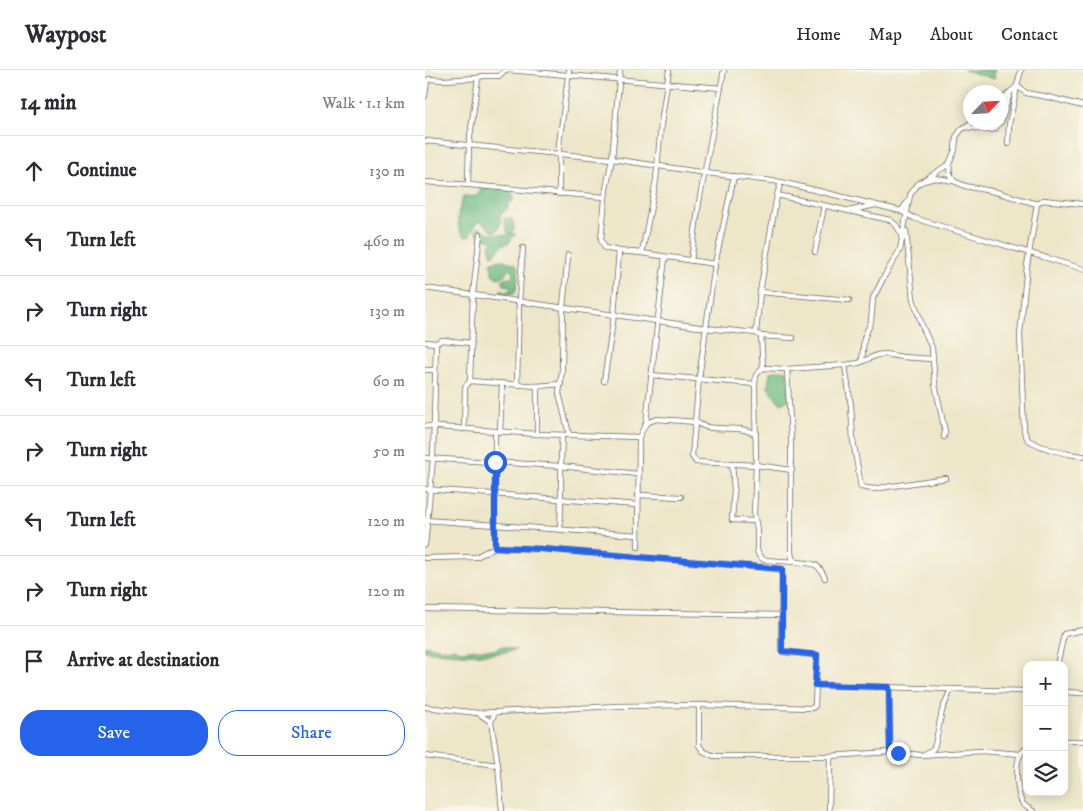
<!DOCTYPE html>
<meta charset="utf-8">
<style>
:root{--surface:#fff;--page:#f7f7f7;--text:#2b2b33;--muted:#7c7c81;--line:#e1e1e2;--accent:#2563eb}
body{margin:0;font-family:"IM FELL DW Pica",serif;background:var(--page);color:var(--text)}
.controls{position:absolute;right:15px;bottom:15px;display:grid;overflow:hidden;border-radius:10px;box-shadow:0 2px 12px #0003}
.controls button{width:45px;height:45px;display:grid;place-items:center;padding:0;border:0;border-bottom:1px solid var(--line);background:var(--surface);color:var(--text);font:25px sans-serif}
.compass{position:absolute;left:538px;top:15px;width:45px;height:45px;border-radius:50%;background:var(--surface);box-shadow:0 2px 12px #0003;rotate:65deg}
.stop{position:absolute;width:15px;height:15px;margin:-11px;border:4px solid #2563eb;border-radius:50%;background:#fff}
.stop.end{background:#2563eb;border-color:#fff;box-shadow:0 1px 5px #0008}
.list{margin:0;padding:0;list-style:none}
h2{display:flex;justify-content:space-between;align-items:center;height:65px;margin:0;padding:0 20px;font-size:21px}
h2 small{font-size:16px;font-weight:400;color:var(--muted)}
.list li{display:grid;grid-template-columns:32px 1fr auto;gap:15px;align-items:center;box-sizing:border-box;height:70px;padding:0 20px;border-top:1px solid var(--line)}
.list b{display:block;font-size:19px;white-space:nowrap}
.list em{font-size:16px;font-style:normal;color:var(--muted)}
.actions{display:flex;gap:10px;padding:15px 20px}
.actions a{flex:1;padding:11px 0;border:1px solid var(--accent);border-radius:20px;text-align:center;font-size:18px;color:var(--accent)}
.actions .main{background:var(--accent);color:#fff}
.icon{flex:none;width:28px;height:28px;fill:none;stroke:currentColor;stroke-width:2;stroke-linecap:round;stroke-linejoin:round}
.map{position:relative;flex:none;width:658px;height:741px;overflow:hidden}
header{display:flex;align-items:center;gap:30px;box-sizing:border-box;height:70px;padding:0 25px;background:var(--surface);border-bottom:1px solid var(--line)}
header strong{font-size:24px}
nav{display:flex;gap:28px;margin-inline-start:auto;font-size:18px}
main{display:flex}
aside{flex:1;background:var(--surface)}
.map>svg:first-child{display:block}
</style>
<header>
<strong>Waypost</strong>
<nav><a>Home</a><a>Map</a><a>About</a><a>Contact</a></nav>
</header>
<main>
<aside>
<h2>14 min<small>Walk · 1.1 km</small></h2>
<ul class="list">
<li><svg class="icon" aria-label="ahead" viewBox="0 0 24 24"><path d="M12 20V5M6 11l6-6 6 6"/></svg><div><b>Continue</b></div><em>130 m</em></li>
<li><svg class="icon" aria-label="left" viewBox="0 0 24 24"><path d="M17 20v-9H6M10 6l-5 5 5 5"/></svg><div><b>Turn left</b></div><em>460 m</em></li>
<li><svg class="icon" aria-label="right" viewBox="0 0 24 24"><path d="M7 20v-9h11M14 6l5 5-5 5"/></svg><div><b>Turn right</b></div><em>130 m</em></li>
<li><svg class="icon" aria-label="left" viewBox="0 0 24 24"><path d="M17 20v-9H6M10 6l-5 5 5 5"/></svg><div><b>Turn left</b></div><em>60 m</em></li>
<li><svg class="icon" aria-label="right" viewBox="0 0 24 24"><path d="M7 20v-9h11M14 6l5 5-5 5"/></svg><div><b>Turn right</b></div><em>50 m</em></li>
<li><svg class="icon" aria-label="left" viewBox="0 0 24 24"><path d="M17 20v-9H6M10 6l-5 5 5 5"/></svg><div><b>Turn left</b></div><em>120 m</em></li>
<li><svg class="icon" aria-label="right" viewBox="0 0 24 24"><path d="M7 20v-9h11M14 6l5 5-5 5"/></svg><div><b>Turn right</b></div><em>120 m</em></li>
<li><svg class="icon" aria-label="arrive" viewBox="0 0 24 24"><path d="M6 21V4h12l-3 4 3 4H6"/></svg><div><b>Arrive at destination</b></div></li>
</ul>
<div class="actions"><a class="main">Save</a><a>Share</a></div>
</aside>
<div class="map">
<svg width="658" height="741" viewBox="0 0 658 741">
<rect width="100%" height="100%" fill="#fbf7ec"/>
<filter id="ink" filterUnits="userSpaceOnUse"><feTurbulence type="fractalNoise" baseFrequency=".02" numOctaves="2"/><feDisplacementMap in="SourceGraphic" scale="10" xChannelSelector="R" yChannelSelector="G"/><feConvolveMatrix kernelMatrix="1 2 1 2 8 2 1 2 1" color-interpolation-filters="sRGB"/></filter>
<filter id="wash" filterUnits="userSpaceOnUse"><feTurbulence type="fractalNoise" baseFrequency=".0096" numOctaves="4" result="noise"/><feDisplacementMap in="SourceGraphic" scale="20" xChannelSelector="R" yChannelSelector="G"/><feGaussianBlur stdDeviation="1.12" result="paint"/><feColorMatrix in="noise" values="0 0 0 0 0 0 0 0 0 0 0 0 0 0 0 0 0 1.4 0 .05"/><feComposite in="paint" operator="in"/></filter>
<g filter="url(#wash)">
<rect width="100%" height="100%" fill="#ede6c9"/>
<g fill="#72bc84" stroke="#476c50">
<path d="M539 0H570L569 9Z"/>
<path d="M63 115 82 117 89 127 87 132H84L82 139 75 145C76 153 76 157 70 162 63 161 61 153 54 151 49 155 48 162 44 167L39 166C29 155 33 139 39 127L52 126 56 119Z"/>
<path d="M80 148H86L88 152 89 159 86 164 83 163 79 150Z"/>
<path d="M53 157 66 164 84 165 89 163 91 165 86 168 85 172 77 175 70 184 67 185 64 176 68 173 67 170C61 168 53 169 51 161Z"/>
<path d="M78 190 91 194C96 204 92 213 90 223L77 225 74 223 76 220 86 221V219L85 216 79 215 77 210 79 208 88 207 87 200 85 199C78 204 83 206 72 208L67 204 66 193 69 191Z"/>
<path d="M356 300 362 301 364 330 356 333 351 329 343 317 345 302Z"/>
<path d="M0 575 23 580 29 578 36 581 52 579 69 580 78 576 91 580C64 587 28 584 0 581Z"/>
</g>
</g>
<g filter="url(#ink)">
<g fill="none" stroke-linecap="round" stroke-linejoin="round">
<defs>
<g id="minor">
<path d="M83 0 296 18"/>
<path d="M0 26 2 11 4 9 19 10 53 8"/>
<path d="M576 30 592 16 596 0"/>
<path d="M576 52 585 23"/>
<path d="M540 57 566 60 570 59 575 52"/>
<path d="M0 71 187 89 281 103 356 112 476 141 484 130"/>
<path d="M583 74 584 54 592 16 601 23 623 27 658 36"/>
<path d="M524 94 525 105 529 111 540 116 571 122 612 134 618 130 658 134"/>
<path d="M309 106 290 194 274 308 267 386 271 392 331 395 367 400"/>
<path d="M498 111 510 108 529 111"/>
<path d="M0 112C60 115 120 123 180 127"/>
<path d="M43 114 44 74 53 8 57 6H74L80 0"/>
<path d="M134 124V74L144 0"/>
<path d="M352 125 465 150 471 155 479 168"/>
<path d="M612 134 602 196 595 264 599 361 603 370C621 380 637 384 658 386"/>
<path d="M424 141 450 135"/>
<path d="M476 141 489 148 658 199"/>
<path d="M481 161 488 229 498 258 507 278 510 314 520 362 519 367"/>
<path d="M194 181 180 178 176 170 181 119 187 89 195 0"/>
<path d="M390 182 399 136"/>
<path d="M217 183 231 110 236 54 244 0"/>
<path d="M143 185 138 237 137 300 134 323 144 364"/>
<path d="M266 191 274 132 299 0"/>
<path d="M0 218 281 258 331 263 336 266 368 268"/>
<path d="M335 222 424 230"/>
<path d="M331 263 335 222 352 125 356 112"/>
<path d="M336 266 338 298"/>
<path d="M0 272 11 273 17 270 46 273"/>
<path d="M437 291 439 268 446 252 448 228 460 205 475 180 485 125 493 114 524 94 530 80 531 67 536 60 547 52"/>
<path d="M420 295 426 336 428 370 436 417 448 419 521 408"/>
<path d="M362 299 366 368V482L367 488 371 492C389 494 392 491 400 508"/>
<path d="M0 300H9"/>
<path d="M226 305 330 314"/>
<path d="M45 311 48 224 55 164"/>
<path d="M179 311 189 245 194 181 217 183 290 194"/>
<path d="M92 315 94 231 98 178"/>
<path d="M221 353 232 349 271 352C287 364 312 353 330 364"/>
<path d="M0 356 112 364 214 367"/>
<path d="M39 359 40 317 45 311 112 316 136 314"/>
<path d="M75 362 77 315"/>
<path d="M112 364V316"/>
<path d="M0 388 135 396 213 404"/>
<path d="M307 393 309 420 307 450 330 451"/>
<path d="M0 419 213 435"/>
<path d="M213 425 256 427"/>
<path d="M0 450 213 465"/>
<path d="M135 459C137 427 135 396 137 365"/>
<path d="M0 475 8 389 11 273"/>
<path d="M70 477V361"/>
<path d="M213 477 214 367 221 353 240 187"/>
<path d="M0 488 51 487 70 477 117 479 357 499 356 579 358 582 392 585 390 636 387 638 274 635"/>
<path d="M371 492 339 490 334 486 332 480V459L329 444 331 395 330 314 331 305 338 298 362 299 420 295 434 293 452 285 460 284 477 287 507 289"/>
<path d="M0 539 356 545"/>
<path d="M632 595 639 564 658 560"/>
<path d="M390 615 526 619"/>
<path d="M464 617 465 682"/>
<path d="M639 622 658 623"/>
<path d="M0 637 53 643 193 636 274 635V675L278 681 289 686H405L465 682 496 685 557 681 595 684"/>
<path d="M70 642 66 652 73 695 77 741"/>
<path d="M53 643 66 652"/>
<path d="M639 671H658"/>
<path d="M602 678C600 680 597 681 596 684 589 693 592 726 598 734 601 737 605 739 608 741"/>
<path d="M498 685 508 679 510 675 517 641 526 619 602 621"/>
<path d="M0 686 73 695"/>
<path d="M404 741 405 686"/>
</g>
</defs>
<use href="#minor" stroke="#656359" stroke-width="6"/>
<use href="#minor" stroke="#fff" stroke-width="4.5"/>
</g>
</g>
<g fill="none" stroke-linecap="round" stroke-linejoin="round" filter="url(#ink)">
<path stroke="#2563eb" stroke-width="6" d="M70 392V477L117 479 357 499V581L392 585 390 615 464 617 465 682 473 683"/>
</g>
</svg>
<div class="controls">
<button>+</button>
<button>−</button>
<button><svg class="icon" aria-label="layers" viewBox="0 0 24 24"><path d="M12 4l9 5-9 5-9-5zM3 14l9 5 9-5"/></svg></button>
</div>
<svg class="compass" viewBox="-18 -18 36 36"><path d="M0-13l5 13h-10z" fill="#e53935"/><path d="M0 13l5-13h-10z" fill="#7c7c81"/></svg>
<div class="stop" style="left:70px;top:392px"></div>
<div class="stop end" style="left:473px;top:683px"></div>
</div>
</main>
